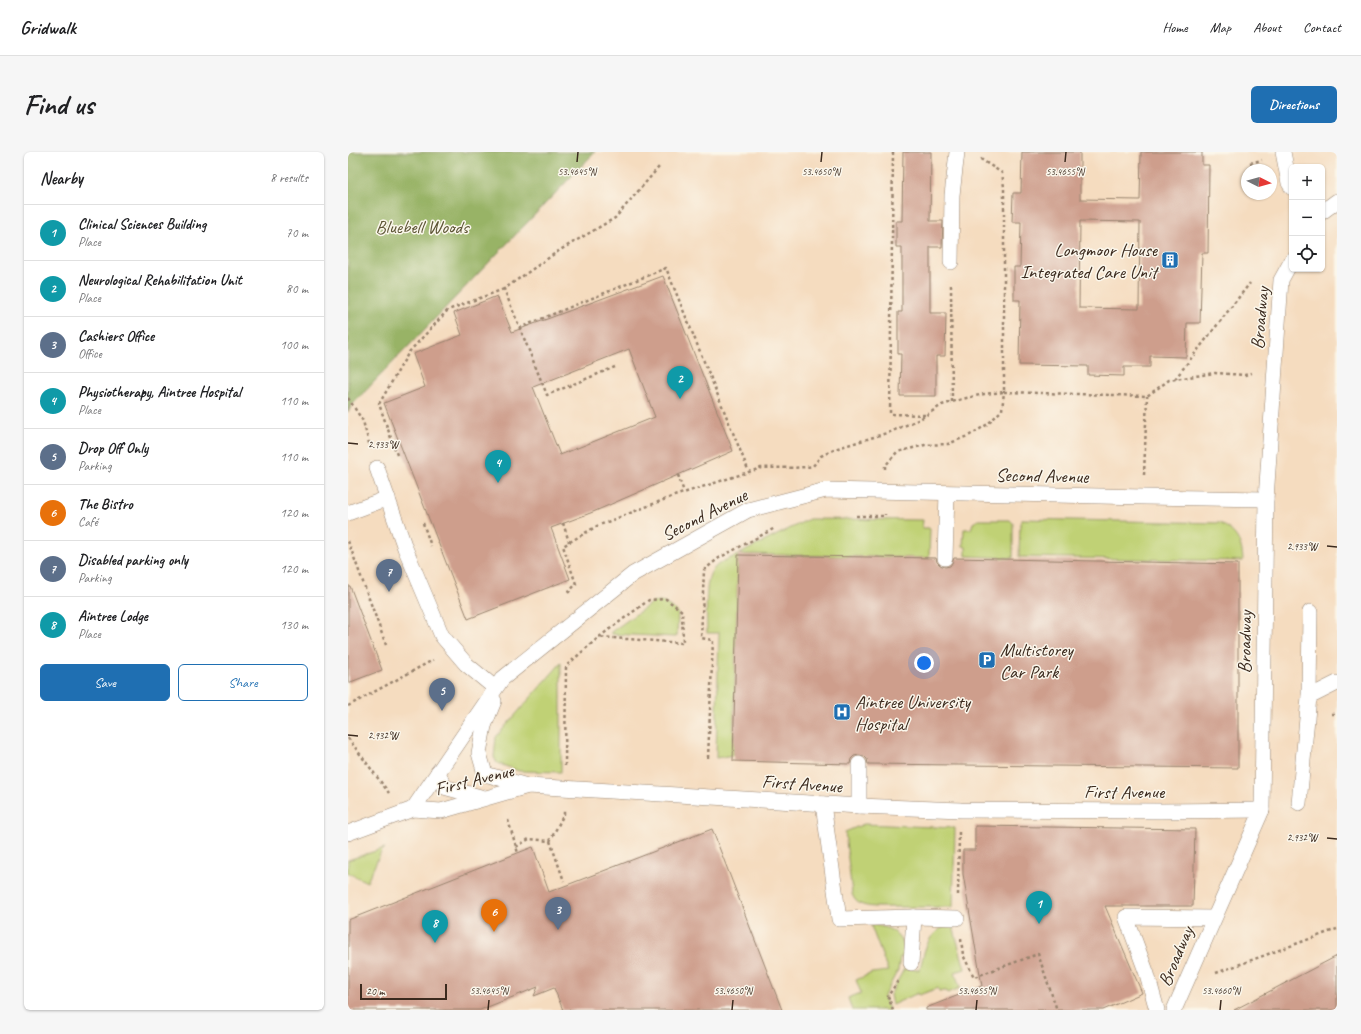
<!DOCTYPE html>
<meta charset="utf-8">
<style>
:root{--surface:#fff;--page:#f6f6f6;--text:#202124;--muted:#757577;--line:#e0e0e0;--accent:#1f6fb2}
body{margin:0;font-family:Caveat,sans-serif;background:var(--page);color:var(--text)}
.controls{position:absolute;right:12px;top:12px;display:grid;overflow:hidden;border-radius:6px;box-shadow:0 1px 3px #0004}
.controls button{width:36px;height:36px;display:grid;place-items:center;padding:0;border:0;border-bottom:1px solid var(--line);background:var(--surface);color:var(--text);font:20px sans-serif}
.compass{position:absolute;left:893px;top:12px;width:36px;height:36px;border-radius:50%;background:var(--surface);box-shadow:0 1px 3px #0004;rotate:96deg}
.scale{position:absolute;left:12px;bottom:10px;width:87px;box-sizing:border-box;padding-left:4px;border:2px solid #3b2a1e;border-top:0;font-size:11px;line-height:14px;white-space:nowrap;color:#3b2a1e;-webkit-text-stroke:3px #fbf7ec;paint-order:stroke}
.you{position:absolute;left:576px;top:511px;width:14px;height:14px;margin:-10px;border:3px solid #fff;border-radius:50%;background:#1a73e8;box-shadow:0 0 0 6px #1a73e833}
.badge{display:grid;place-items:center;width:26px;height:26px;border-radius:50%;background:var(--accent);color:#fff;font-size:13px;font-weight:700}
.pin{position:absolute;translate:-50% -33px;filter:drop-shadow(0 1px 2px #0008)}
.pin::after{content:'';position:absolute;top:21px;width:14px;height:12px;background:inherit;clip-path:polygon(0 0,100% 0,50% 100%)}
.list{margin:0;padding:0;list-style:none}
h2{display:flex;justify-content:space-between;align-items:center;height:52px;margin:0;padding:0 16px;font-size:17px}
h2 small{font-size:13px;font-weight:400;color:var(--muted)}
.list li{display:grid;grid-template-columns:26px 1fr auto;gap:12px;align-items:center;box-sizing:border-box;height:56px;padding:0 16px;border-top:1px solid var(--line)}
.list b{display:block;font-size:15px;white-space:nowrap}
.list p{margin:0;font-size:13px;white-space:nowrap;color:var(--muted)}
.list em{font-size:13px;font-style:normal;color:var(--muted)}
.actions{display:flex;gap:8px;padding:12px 16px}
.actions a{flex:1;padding:9px 0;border:1px solid var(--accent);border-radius:6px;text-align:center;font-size:14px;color:var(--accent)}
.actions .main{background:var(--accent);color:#fff}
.icon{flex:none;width:22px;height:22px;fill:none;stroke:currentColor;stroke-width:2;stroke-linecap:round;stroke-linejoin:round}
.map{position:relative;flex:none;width:989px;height:858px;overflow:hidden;border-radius:6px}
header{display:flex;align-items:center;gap:24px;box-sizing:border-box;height:56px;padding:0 20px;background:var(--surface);border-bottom:1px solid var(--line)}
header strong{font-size:19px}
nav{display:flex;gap:22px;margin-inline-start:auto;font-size:14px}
.intro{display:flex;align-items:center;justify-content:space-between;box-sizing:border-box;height:96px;padding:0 24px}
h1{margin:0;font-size:28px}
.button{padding:10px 18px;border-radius:6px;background:var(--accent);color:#fff;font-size:14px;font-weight:700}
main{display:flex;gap:24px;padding:0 24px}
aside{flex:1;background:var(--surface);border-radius:6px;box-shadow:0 1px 3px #0004}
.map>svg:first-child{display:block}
</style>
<header>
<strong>Gridwalk</strong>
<nav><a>Home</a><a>Map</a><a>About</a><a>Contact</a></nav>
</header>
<div class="intro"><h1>Find us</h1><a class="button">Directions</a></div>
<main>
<aside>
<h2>Nearby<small>8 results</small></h2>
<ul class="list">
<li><span class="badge" style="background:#0f9aa8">1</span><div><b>Clinical Sciences Building</b><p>Place</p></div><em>70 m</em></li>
<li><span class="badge" style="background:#0f9aa8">2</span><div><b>Neurological Rehabilitation Unit</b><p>Place</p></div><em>80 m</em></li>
<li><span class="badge" style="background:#5c6f8a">3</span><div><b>Cashiers Office</b><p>Office</p></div><em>100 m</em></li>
<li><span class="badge" style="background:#0f9aa8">4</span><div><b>Physiotherapy, Aintree Hospital</b><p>Place</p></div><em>110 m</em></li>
<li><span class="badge" style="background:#5c6f8a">5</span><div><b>Drop Off Only</b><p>Parking</p></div><em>110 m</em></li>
<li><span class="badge" style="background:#e8710a">6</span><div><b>The Bistro</b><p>Café</p></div><em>120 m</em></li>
<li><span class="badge" style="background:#5c6f8a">7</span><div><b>Disabled parking only</b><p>Parking</p></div><em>120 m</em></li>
<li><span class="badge" style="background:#0f9aa8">8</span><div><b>Aintree Lodge</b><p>Place</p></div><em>130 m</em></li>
</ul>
<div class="actions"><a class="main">Save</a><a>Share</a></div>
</aside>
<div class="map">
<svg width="989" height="858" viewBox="0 0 989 858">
<rect width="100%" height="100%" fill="#fbf7ec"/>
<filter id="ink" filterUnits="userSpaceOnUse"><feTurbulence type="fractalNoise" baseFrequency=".025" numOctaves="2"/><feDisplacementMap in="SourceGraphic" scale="8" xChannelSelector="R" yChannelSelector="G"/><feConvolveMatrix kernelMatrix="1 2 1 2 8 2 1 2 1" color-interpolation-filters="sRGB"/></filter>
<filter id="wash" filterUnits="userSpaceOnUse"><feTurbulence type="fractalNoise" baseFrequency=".012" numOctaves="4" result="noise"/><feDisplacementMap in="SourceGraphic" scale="16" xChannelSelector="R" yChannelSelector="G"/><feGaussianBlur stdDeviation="0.9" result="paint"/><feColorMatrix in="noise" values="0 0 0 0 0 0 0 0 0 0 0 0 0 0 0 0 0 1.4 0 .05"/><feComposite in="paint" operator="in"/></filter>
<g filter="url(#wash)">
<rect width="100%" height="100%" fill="#f5dcbf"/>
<g fill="#c0d174" stroke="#7e7e49">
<path d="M461 367 575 368 574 376H582L581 406 391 402Z"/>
<path d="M675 367 872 371C889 381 894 390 895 409L671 405 672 371Z"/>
<path d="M630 368H662L665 371V406L618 404V395L615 394 616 377H623L625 371Z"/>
<path d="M390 403 385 603 368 606 371 481H359C359 467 356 429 364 419 370 410 381 407 390 403Z"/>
<path d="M305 450H315L330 460 329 483 328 485 263 482V480Z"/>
<path d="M213 511V620L171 619 149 611 146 605 148 585Z"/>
<path d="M516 672 607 676 605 755H527C516 754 508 753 504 742L497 680Z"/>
<path d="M37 696 33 700 19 730 0 721V708Z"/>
<path d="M604 771 617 817 607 820 612 836 600 841 599 839H591L590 836 571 843 570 841 544 853 542 843 556 817 572 818C577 794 580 780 604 771Z"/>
<path d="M525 773C547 776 555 783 557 805H552L550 818 536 844 541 858H504L500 846 513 841 508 828 524 821 540 819 523 774Z"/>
</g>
<path fill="#98b366" stroke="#6a6e42" d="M0 0H247L3 254 0 261Z"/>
<g id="blocks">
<g fill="#ce9e8c" fill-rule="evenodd">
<path d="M555 0H583L582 69H595L594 95H582V161H598L597 204H588V244H552L553 202H550V160H554V95H548V69H554Z"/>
<path d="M674 0H732V47L792 48 793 0H854V13H861L860 101H854L852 171H839L838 205 802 204V215H776V224L740 223V214L671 213 672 148H666V115H672L673 70H664L665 41H673ZM732 69 792 70 791 157 731 156Z"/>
<path d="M315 124 385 299 245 360 203 376 222 427 120 467 36 251 77 235 65 202 114 183 106 161 149 144 164 180ZM281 197 307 265 212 303 185 235Z"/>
<path d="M390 403 588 406 589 410 592 413 597 415 602 414 604 411 606 406 890 412V616L520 612 519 607 516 604 511 603 506 604 503 607 502 612 385 609Z"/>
<path d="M0 434H2L34 518 0 531Z"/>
<path d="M627 674 847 677 845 754H757L794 841 755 858H578V856L634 834 615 722V698H627Z"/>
<path d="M364 677 434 858H215L206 836 186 844 190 835 132 858H0V768L185 695 201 740Z"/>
<path d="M989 804V858H886Z"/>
</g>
</g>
</g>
<g filter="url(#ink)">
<use href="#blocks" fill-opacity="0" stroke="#98836e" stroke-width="1"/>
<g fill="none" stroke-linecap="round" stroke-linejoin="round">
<defs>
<g id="lane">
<path d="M935 0 941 31 944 36"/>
<path d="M974 60 989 49"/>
<path d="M603 110 604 43 609 0"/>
<path d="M29 316 57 396 94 484 118 512 147 536"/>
<path d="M0 361 40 346"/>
<path d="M597 406 599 341"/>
<path d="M961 545 962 460"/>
<path d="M146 549 136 574 131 601 137 622 179 634"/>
<path d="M511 612V654"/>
<path d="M90 620 96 635 136 646"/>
<path d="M951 651 961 545 989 531"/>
<path d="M475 652 491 767 566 765 609 766"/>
<path d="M65 657 154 527 285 422 400 358 478 338 796 345 918 347"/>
<path d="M0 681 65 657 93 659 180 634 511 654 613 658 813 659 914 658"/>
<path d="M563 811 566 765"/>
<path d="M809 858 799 822 778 765 865 766"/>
<path d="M826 858 914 658 918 347 933 128 944 108"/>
</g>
</defs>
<use href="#lane" stroke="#98836e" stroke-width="16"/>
<g stroke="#98836e" stroke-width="2.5" stroke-dasharray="3 3" stroke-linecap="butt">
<path d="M545 0 542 262 578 263"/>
<path d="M902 11 914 8"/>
<path d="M603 133 604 250"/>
<path d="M171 176 318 116 401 320"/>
<path d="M267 215 199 243 156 137 212 98 267 66 311 15"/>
<path d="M827 227 902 131"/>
<path d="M0 246 15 269 22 295"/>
<path d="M49 303 31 252 61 200 100 158 156 137"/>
<path d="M537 317V314L549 300 577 293 600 292 622 283 640 272 654 258 656 240 799 244 821 228 867 221 897 223 903 221"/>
<path d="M330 323 336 340"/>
<path d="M796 323 799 244"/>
<path d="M508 364H537V362"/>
<path d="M75 371 83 394"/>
<path d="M215 371 221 390"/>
<path d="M0 389 38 493"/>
<path d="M220 441 228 432 215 394 249 374 323 345 413 316C431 315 448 317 465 314L473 304 490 296 542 280 572 267 594 253 614 247 636 242 656 240V35L654 21 631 6"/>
<path d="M0 554 85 508"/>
<path d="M983 562H989"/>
<path d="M0 586 41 641"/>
<path d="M360 606 365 488 353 486 356 418 371 406 427 376"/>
<path d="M217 614 218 514 251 485 301 448 318 447 334 459 335 491 251 485"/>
<path d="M160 668 170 701"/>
<path d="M202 689 216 729"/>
<path d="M168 695 181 687 202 689 216 662V659"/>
<path d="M610 743 611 680"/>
<path d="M613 787 615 803 626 825 690 802 709 858"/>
<path d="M868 821 989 777"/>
<path d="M545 858 540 844 550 829"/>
</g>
<use href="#lane" stroke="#fff" stroke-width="15"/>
</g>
</g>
<path fill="none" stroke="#3b2a1e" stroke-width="1.5" d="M229 10 230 0M473 10 474 0M717 10 718 0M0 291 10 292M979 394 989 395M0 583 10 584M979 686 989 687M140 858 141 848M384 858 385 848M628 858 629 848M872 858 873 848"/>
<defs>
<symbol id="building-square" viewBox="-11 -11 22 22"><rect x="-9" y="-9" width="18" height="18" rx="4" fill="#1f6fb2" stroke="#fbf7ec"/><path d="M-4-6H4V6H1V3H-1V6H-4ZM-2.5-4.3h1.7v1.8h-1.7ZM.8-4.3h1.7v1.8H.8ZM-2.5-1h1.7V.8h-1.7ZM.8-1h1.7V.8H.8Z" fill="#fff"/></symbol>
<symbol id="parking-square" viewBox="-11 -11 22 22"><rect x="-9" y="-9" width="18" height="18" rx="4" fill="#1f6fb2" stroke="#fbf7ec"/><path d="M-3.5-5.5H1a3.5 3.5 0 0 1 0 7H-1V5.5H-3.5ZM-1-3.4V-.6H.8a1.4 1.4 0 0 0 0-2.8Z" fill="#fff"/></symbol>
<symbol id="hospital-square" viewBox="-11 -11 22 22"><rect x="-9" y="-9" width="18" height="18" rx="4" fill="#1f6fb2" stroke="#fbf7ec"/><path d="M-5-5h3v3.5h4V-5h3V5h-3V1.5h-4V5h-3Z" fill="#fff"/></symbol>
</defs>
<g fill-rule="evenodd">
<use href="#building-square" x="812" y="98" width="20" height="20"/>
<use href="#parking-square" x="629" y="498" width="20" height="20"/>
<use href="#hospital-square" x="484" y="550" width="20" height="20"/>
</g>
<g text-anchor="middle" stroke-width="3" stroke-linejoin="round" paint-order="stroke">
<g font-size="19" fill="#5c5434" stroke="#fbf7ec">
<text x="74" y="81">Bluebell Woods</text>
</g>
<g font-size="19" fill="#3b2a1e" stroke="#fbf7ec" text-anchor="start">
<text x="809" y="104" text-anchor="end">Longmoor House<tspan x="809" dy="22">Integrated Care Unit</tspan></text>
<text x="652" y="504">Multistorey<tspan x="652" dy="22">Car Park</tspan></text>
<text x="507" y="556">Aintree University<tspan x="507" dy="22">Hospital</tspan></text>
</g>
<g font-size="19" fill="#3b2a1e" stroke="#fbf7ec">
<text transform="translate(911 166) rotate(-85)" y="7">Broadway</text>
<text transform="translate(694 323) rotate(1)" y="7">Second Avenue</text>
<text transform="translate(356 362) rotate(-27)" y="7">Second Avenue</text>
<text transform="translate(896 490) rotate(-89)" y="7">Broadway</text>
<text transform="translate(126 627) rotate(-14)" y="7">First Avenue</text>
<text transform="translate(454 631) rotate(4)" y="7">First Avenue</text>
<text x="776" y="646">First Avenue</text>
<text transform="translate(827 804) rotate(-67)" y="7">Broadway</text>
</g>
</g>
<g font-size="10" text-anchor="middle" fill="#3b2a1e" stroke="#fbf7ec" stroke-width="3" stroke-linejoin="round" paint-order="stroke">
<text x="229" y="23">53.4645°N</text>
<text x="473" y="23">53.4650°N</text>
<text x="717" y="23">53.4655°N</text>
<text x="35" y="296">2.933°W</text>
<text x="954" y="398">2.933°W</text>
<text x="35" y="587">2.932°W</text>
<text x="954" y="689">2.932°W</text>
<text x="141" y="842">53.4645°N</text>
<text x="385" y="842">53.4650°N</text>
<text x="629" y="842">53.4655°N</text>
<text x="873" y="842">53.4660°N</text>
</g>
</svg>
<div class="controls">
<button>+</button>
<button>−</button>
<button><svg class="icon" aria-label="locate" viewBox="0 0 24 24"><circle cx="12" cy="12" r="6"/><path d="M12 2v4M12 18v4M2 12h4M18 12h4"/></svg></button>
</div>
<svg class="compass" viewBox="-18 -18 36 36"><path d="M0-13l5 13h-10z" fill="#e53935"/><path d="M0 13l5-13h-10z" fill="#757577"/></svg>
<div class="scale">20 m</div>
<div class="you"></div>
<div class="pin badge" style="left:691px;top:772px;background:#0f9aa8">1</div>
<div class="pin badge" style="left:332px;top:247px;background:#0f9aa8">2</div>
<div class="pin badge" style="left:210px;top:778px;background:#5c6f8a">3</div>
<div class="pin badge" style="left:150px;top:331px;background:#0f9aa8">4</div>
<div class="pin badge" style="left:94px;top:559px;background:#5c6f8a">5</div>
<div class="pin badge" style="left:146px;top:780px;background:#e8710a">6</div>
<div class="pin badge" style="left:41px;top:440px;background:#5c6f8a">7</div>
<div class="pin badge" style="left:87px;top:791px;background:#0f9aa8">8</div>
</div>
</main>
